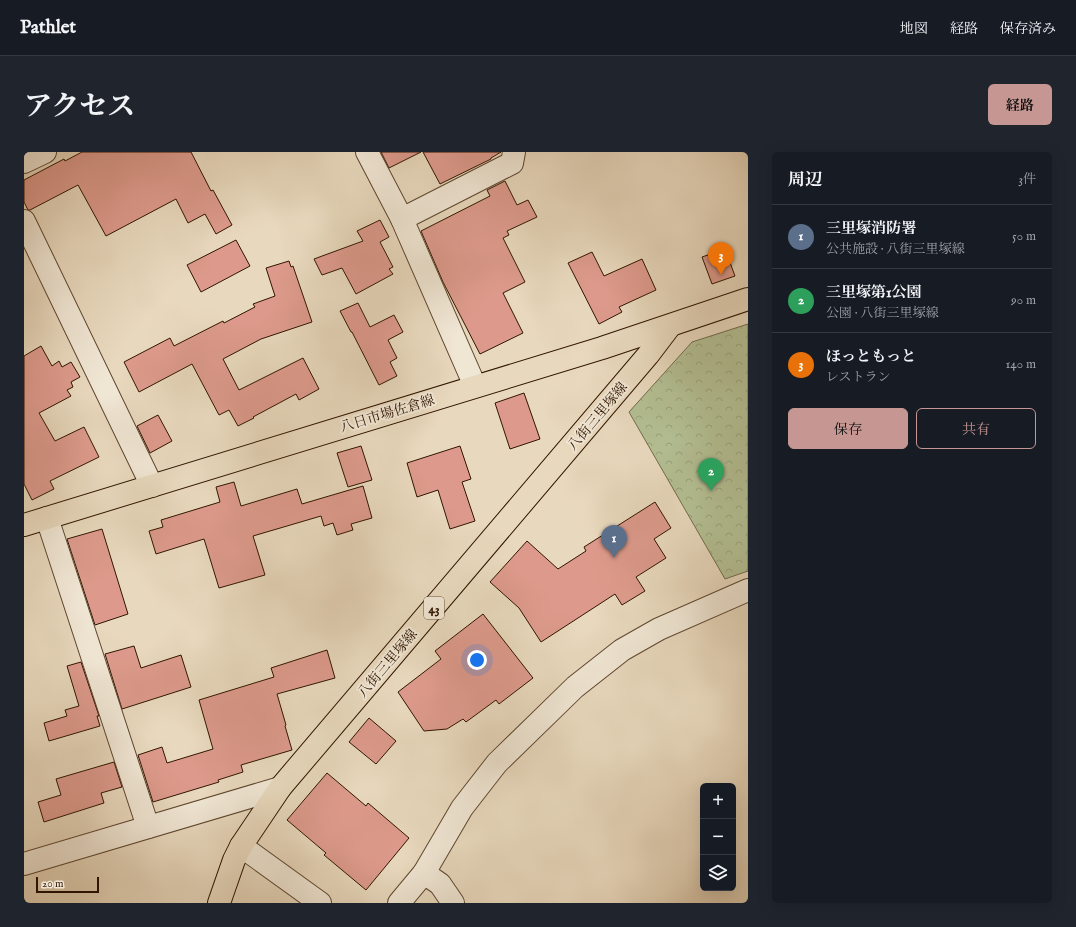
<!DOCTYPE html>
<html lang="ja">
<meta charset="utf-8">
<style>
:root{--surface:#171b24;--page:#20242c;--text:#f1f3f6;--muted:#9ea1a6;--line:#363941;--accent:#c59692}
body{margin:0;font-family:"IM FELL English","Noto Serif JP",serif;background:var(--page);color:var(--text)}
.controls{position:absolute;right:12px;bottom:12px;display:grid;overflow:hidden;border-radius:6px;box-shadow:0 4px 16px #0002}
.controls button{width:36px;height:36px;display:grid;place-items:center;padding:0;border:0;border-bottom:1px solid var(--line);background:var(--surface);color:var(--text);font:20px sans-serif}
.scale{position:absolute;left:12px;bottom:10px;width:63px;box-sizing:border-box;padding-left:4px;border:2px solid #301500;border-top:0;font-size:11px;line-height:14px;white-space:nowrap;color:#301500;-webkit-text-stroke:3px #f0e6d4;paint-order:stroke}
.you{position:absolute;left:453px;top:508px;width:14px;height:14px;margin:-10px;border:3px solid #fff;border-radius:50%;background:#1a73e8;box-shadow:0 0 0 6px #1a73e833}
.badge{display:grid;place-items:center;width:26px;height:26px;border-radius:50%;background:var(--accent);color:#fff;font-size:13px;font-weight:700}
.pin{position:absolute;translate:-50% -33px;filter:drop-shadow(0 1px 2px #0008)}
.pin::after{content:'';position:absolute;top:21px;width:14px;height:12px;background:inherit;clip-path:polygon(0 0,100% 0,50% 100%)}
.list{margin:0;padding:0;list-style:none}
h2{display:flex;justify-content:space-between;align-items:center;height:52px;margin:0;padding:0 16px;font-size:17px}
h2 small{font-size:13px;font-weight:400;color:var(--muted)}
.list li{display:grid;grid-template-columns:26px 1fr auto;gap:12px;align-items:center;box-sizing:border-box;height:64px;padding:0 16px;border-top:1px solid var(--line)}
.list b{display:block;font-size:15px;white-space:nowrap}
.list p{margin:0;font-size:13px;white-space:nowrap;color:var(--muted)}
.list em{font-size:13px;font-style:normal;color:var(--muted)}
.actions{display:flex;gap:8px;padding:12px 16px}
.actions a{flex:1;padding:9px 0;border:1px solid var(--accent);border-radius:6px;text-align:center;font-size:14px;color:var(--accent)}
.actions .main{background:var(--accent);color:#111}
.icon{flex:none;width:22px;height:22px;fill:none;stroke:currentColor;stroke-width:2;stroke-linecap:round;stroke-linejoin:round}
.map{position:relative;flex:none;width:724px;height:751px;overflow:hidden;border-radius:6px}
header{display:flex;align-items:center;gap:24px;box-sizing:border-box;height:56px;padding:0 20px;background:var(--surface);border-bottom:1px solid var(--line)}
header strong{font-size:19px}
nav{display:flex;gap:22px;margin-inline-start:auto;font-size:14px}
.intro{display:flex;align-items:center;justify-content:space-between;box-sizing:border-box;height:96px;padding:0 24px}
h1{margin:0;font-size:28px}
.button{padding:10px 18px;border-radius:6px;background:var(--accent);color:#111;font-size:14px;font-weight:700}
main{display:flex;gap:24px;padding:0 24px}
aside{flex:1;background:var(--surface);border-radius:6px;box-shadow:0 4px 16px #0002}
.map>svg:first-child{display:block}
</style>
<header>
<strong>Pathlet</strong>
<nav><a>地図</a><a>経路</a><a>保存済み</a></nav>
</header>
<div class="intro"><h1>アクセス</h1><a class="button">経路</a></div>
<main>
<div class="map">
<svg width="724" height="751" viewBox="0 0 724 751">
<defs>
<pattern id="park-crowns" width="20" height="18" patternUnits="userSpaceOnUse"><rect width="20" height="18" fill="#b3bf93"/><path d="M2 6a3 3 0 1 1 6 0M12 15a3 3 0 1 1 6 0" fill="none" stroke="#9aa37d"/></pattern>
</defs>
<rect width="100%" height="100%" fill="#e8d8bd"/>
<filter id="stains"><feTurbulence type="fractalNoise" baseFrequency=".005" numOctaves="4"/><feColorMatrix values="0 0 0 0 .2 0 0 0 0 .09 0 0 0 0 .02 0 0 0 .5 -.17"/></filter>
<radialGradient id="worn" r=".72"><stop offset=".6" stop-color="#630" stop-opacity="0"/><stop offset="1" stop-color="#630" stop-opacity=".3"/></radialGradient>
<path fill="url(#park-crowns)" stroke="#726a4a" d="M724 172V419L701 427 605 260 668 190Z"/>
<g fill="#dd9a8c" stroke="#301500">
<path d="M58 0H167L187 39 189 38 208 73 192 82 181 62 164 71 152 47 82 84 54 33 6 58H4L0 50V28L40 7 41 9Z"/>
<path d="M357 0H397L365 16Z"/>
<path d="M399 0H477L467 6V7L416 32Z"/>
<path d="M481 29 493 53 504 48 513 65 483 79 485 83 479 86 501 130 479 141 499 181 456 202 419 130 397 79 466 44 463 38Z"/>
<path d="M356 68 365 85 356 90 369 115 365 117 369 122 332 142 318 116 298 123 290 107 339 89 333 79Z"/>
<path d="M212 88 226 114 177 140 163 113Z"/>
<path d="M701 97 711 124 688 132 678 105Z"/>
<path d="M568 100 580 124 618 107 632 138 595 155 598 160 575 172 544 111Z"/>
<path d="M265 109 267 115 269 114 288 170 237 187 199 207 215 238 279 206 295 237 275 248 272 242 229 265 230 266 214 274 205 258 195 263 168 212 115 240 100 210 146 186 150 194 199 169 200 171 231 155 229 152 251 144 242 116Z"/>
<path d="M334 151 346 175 370 163 379 180 364 188 373 206 366 210 373 224 355 233 328 180H327L316 159Z"/>
<path d="M17 194 28 214 35 209 38 215 47 210 56 225 47 230 49 235 43 238 47 244 15 261 31 289 60 275 75 305 26 329 30 337 8 348 0 332V204Z"/>
<path d="M500 241 516 287 486 297 471 251Z"/>
<path d="M134 263 148 289 126 301 113 274Z"/>
<path d="M337 294 348 328 324 335 313 301Z"/>
<path d="M436 294 447 327 438 330 451 369 426 377 414 338 393 345 383 311Z"/>
<path d="M210 330 217 354 273 337 278 352 339 334 348 366 327 372 329 378 313 383 309 371 300 374 297 364 229 384 241 423 195 436 180 387 132 402 125 379 139 375 137 368 196 350 192 335Z"/>
<path d="M631 350 647 376 630 387 642 406 612 425 621 439 598 453 591 442 517 490 495 456 466 430 503 389 534 417 562 399 560 395Z"/>
<path d="M78 377 104 462 71 473 43 387Z"/>
<path d="M459 462 509 526 475 552 472 548 442 570 439 567 423 577 400 579 374 540 417 507 411 499Z"/>
<path d="M110 494 117 516 157 503 167 535 98 557 81 502Z"/>
<path d="M303 498 311 526 253 542 262 573 261 574 268 598 217 613 219 620 194 628 195 630 129 650 114 603 138 595 143 611 189 597 175 548 250 525 247 516Z"/>
<path d="M57 510 75 564H73L76 574 25 589 20 571 43 564 41 558 55 554 43 514Z"/>
<path d="M345 566 372 589 352 612 325 590Z"/>
<path d="M90 610 98 635 77 641 80 651 20 670 14 650 37 643 32 627Z"/>
<path d="M303 621 342 654 344 651 385 686 342 738 300 703 302 701 263 668Z"/>
</g>
<g fill="none" stroke-linecap="round" stroke-linejoin="round">
<defs>
<g id="minor">
<path d="M343 0 378 67 451 234"/>
<path d="M0 10 21 0"/>
<path d="M378 67 488 11 490 0"/>
<path d="M0 69 128 334"/>
<path d="M23 366 124 675"/>
<path d="M217 694 296 751"/>
<path d="M0 712 256 636"/>
<path d="M400 721 416 732 429 751"/>
<path d="M375 751 400 721 438 656 473 611 551 535 598 498 635 477 724 438"/>
</g>
<g id="major">
<path d="M0 373 578 196 724 147"/>
<path d="M195 751 210 708 217 694 256 636 624 203 646 174"/>
</g>
</defs>
<use href="#minor" stroke="#5e462f" stroke-width="24"/>
<use href="#major" stroke="#301500" stroke-width="24"/>
<use href="#minor" stroke="#f0e6d4" stroke-width="22"/>
<use href="#major" stroke="#e8d8bd" stroke-width="22"/>
</g>
<g text-anchor="middle" stroke-width="4" stroke-linejoin="round" paint-order="stroke">
<rect fill="#f0e6d4" stroke="#6a5440" stroke-width="1" x="400" y="445" width="20" height="22" rx="3"/>
<g font-size="13" font-weight="bold" fill="#301500">
<text x="410" y="461">43</text>
</g>
<g font-size="14" fill="#301500" stroke="#f0e6d4">
<text transform="translate(363 261) rotate(-17)" y="5">八日市場佐倉線</text>
<text transform="translate(573 264) rotate(-50)" y="5">八街三里塚線</text>
<text transform="translate(363 511) rotate(-50)" y="5">八街三里塚線</text>
</g>
</g>
<rect width="100%" height="100%" filter="url(#stains)"/>
<rect width="100%" height="100%" fill="url(#worn)"/>
</svg>
<div class="controls">
<button>+</button>
<button>−</button>
<button><svg class="icon" aria-label="layers" viewBox="0 0 24 24"><path d="M12 4l9 5-9 5-9-5zM3 14l9 5 9-5"/></svg></button>
</div>
<div class="scale">20 m</div>
<div class="you"></div>
<div class="pin badge" style="left:590px;top:406px;background:#5c6f8a">1</div>
<div class="pin badge" style="left:687px;top:339px;background:#2e9e5b">2</div>
<div class="pin badge" style="left:697px;top:123px;background:#e8710a">3</div>
</div>
<aside>
<h2>周辺<small>3件</small></h2>
<ul class="list">
<li><span class="badge" style="background:#5c6f8a">1</span><div><b>三里塚消防署</b><p>公共施設 · 八街三里塚線</p></div><em>50 m</em></li>
<li><span class="badge" style="background:#2e9e5b">2</span><div><b>三里塚第1公園</b><p>公園 · 八街三里塚線</p></div><em>90 m</em></li>
<li><span class="badge" style="background:#e8710a">3</span><div><b>ほっともっと</b><p>レストラン</p></div><em>140 m</em></li>
</ul>
<div class="actions"><a class="main">保存</a><a>共有</a></div>
</aside>
</main>
